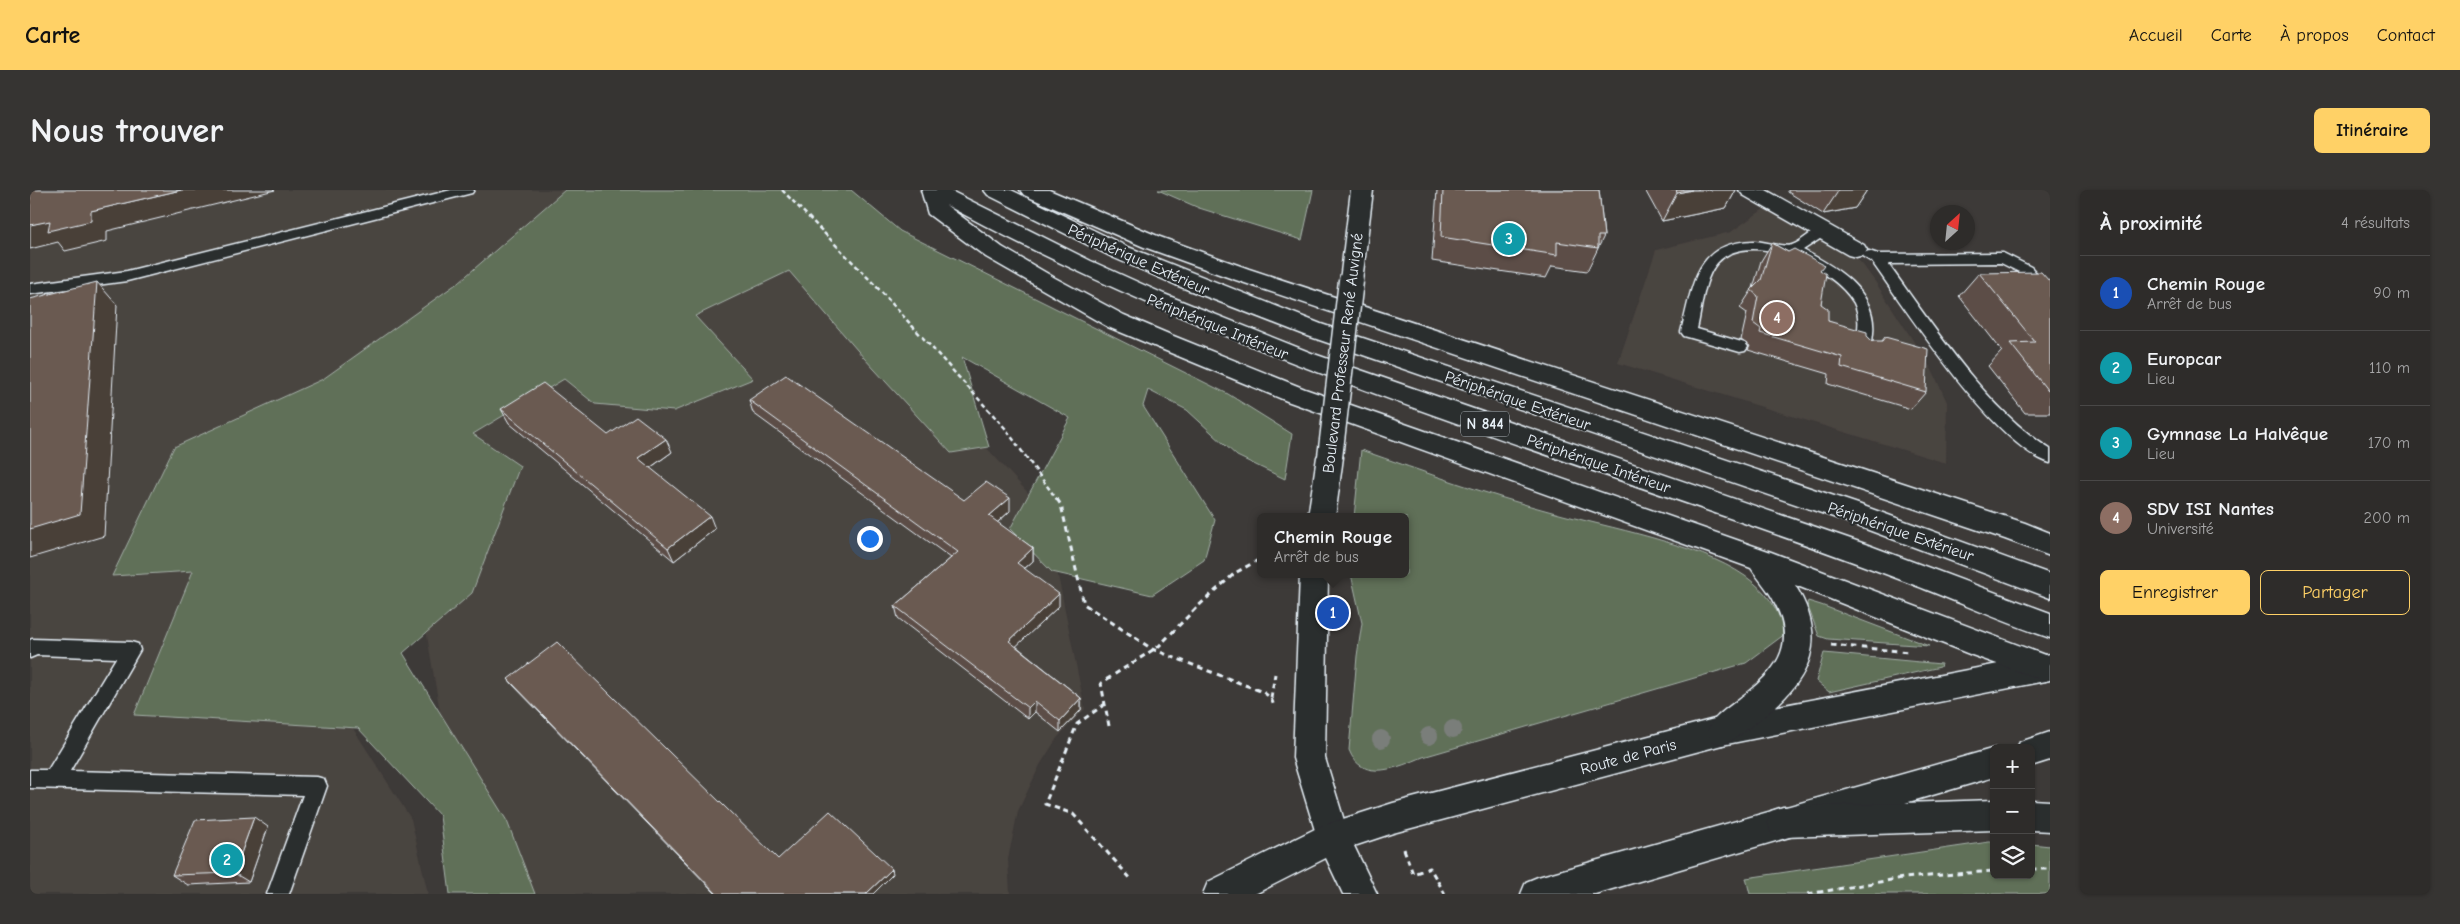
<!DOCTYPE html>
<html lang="fr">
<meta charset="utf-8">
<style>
:root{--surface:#2e2c2a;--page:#363432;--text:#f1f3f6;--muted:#a7a7a8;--line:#494847;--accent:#ffd166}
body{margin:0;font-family:"Comic Neue",sans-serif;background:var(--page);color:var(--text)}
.controls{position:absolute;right:15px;bottom:15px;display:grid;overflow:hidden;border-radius:8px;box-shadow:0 1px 4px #0004}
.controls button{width:45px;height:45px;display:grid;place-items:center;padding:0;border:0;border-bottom:1px solid var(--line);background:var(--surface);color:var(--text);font:25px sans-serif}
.compass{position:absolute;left:1900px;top:15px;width:45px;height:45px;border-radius:50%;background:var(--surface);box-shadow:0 1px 4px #0004;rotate:27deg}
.you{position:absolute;left:839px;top:348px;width:18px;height:18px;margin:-12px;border:4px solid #fff;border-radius:50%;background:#1a73e8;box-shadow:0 0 0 8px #1a73e833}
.badge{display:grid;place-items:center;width:32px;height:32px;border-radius:50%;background:var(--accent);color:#fff;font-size:16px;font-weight:700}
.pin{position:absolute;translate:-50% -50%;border:2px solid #fff;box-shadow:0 1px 5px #0006}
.popup{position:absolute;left:1227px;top:323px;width:152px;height:65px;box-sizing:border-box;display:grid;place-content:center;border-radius:8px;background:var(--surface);filter:drop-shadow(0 1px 4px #0005);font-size:16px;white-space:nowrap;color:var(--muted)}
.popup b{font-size:19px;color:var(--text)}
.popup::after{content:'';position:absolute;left:50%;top:100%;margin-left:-10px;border:10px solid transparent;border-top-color:var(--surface)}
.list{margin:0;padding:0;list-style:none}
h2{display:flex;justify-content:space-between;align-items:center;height:65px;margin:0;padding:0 20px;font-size:21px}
h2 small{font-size:16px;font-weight:400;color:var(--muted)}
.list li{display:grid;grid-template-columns:32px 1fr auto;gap:15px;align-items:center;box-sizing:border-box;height:75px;padding:0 20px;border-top:1px solid var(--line)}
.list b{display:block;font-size:19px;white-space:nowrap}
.list p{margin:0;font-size:16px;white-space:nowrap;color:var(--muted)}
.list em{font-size:16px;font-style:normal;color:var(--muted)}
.actions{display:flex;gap:10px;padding:15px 20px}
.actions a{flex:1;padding:11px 0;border:1px solid var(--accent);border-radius:8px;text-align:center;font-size:18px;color:var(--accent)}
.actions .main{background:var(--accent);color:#111}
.icon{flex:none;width:28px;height:28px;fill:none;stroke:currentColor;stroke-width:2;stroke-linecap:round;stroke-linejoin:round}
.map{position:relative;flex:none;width:2020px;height:704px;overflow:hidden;border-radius:8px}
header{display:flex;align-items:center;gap:30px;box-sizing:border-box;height:70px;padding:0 25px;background:var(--accent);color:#111}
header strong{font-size:24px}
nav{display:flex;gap:28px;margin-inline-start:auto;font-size:18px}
.intro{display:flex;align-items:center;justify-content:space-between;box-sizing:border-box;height:120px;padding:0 30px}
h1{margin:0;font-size:35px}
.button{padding:12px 22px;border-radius:8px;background:var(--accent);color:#111;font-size:18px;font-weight:700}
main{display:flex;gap:30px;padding:0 30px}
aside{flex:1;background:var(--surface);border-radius:8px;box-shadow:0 1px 4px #0004}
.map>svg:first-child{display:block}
</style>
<header>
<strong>Carte</strong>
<nav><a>Accueil</a><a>Carte</a><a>À propos</a><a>Contact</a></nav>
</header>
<div class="intro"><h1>Nous trouver</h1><a class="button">Itinéraire</a></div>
<main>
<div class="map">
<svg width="2020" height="704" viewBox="0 0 2020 704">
<rect width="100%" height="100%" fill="#3d3a38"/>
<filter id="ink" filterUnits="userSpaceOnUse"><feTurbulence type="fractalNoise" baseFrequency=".02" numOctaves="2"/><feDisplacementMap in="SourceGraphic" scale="10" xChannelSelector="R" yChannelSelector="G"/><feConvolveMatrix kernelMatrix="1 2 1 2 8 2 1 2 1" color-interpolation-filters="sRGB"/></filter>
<g filter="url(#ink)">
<g fill="#4a4440">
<path d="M0 0H718L1015 321 1055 519 1027 548 1010 575 988 621 978 669 980 704H441L362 240 182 318 381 629 398 704H0Z"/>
<path d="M1738 16 1821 63 1833 75 1846 93 1902 180 1917 212 1916 273 1588 173 1626 60 1701 42Z"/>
</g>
<g fill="#606f58" stroke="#a4b0a8">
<path d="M535 0H821L870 41 1198 204 1262 244 1255 289 1207 266 1157 220 1118 200 1113 216 1185 330 1174 370 1122 405 1022 382 980 339 1040 228 932 167 959 257 921 263 834 168 759 81 665 126 723 189 644 221 565 214 534 189 443 244 490 276 442 403 373 463 477 631 505 704H420L410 626 328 538 104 525 163 381 82 386 144 257 293 189 429 92Z"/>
<path d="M1128 0H1283L1272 50 1169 18Z"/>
<path d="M1331 260C1394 282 1458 305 1522 322 1579 338 1667 353 1715 386 1736 401 1749 418 1755 444L1716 473 1393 567C1369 577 1332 594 1319 560L1327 466 1332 433 1321 384H1376V327H1324Z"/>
<path d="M1778 411 1791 415 1899 456 1798 449 1789 446 1777 414Z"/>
<path d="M1794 463 1911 474 1910 477 1799 502 1786 491Z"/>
<path d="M1959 652H1964V685H2001V654L2020 656V704H1720L1716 688Z"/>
</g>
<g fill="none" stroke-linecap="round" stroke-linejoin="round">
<defs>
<g id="lane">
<path d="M421 0H444L442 3 97 91 0 104V94L97 81Z"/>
<path d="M1791 38 1796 39 1798 42 1796 45 1773 60C1806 77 1847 101 1843 143 1842 151 1842 159 1838 166H1828L1825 162C1827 145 1832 129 1824 113 1804 78 1720 37 1687 73 1673 89 1672 119 1667 139L1715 153 1718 157 1715 161 1710 162 1654 146 1651 142C1663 96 1664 52 1724 51 1733 51 1755 58 1762 55 1772 52 1780 41 1791 38Z"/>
<path d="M1839 61 1848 64 1973 63 2001 77 2020 98V112L2015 110 1991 83 1971 73 1858 74C1902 134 1956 219 2020 259V273C1965 256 1877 121 1842 72L1832 66 1834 63Z"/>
<path d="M2 449 101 452 108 454 110 460 40 581 287 587 294 589 297 596 259 704H237L273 605 0 598V580H18L86 468 7 465 0 468V450Z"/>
</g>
<g id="street">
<path d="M1321 0H1343L1332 91 1329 96 1321 98 1313 96 1310 91Z"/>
<path d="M1709 0H1736L1834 55 1837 60 1834 65 1826 67 1818 65 1713 5Z"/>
<path d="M1300 257 1309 260 1313 267 1305 327H1278L1287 267 1291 260Z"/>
<path d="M1270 384H1298L1295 568 1319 647 1315 658 1303 663 1291 658 1287 647 1263 568Z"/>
</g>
<g id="primary">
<path d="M2020 464V490L1692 555 1363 643 1324 656 1347 704H1313L1296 668 1225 704H1173L1178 692 1291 636 1363 613 1692 527Z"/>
<path d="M2020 542V570L2001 576V558H1987L1990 552Z"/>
<path d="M1965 558 1964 587 1565 704H1491L1496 692 1508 687Z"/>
</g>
<g id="highway">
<path d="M891 0H919L1061 71 1134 104 1284 164 1838 355 2020 423V448C1975 433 1931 413 1887 396 1820 370 1752 346 1685 323 1423 232 1160 147 916 15L972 57 1025 88 1094 125 1141 145 1275 199 1741 362 2020 467V489L2015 491 1942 465 1765 395C1799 450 1781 489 1733 527 1720 537 1708 549 1692 555L1681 551 1677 541C1683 527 1697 519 1709 509 1744 483 1768 458 1745 413 1739 400 1729 390 1721 378L1257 211 1078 137 956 67 898 24Z"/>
<path d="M954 0H981L1098 57 1291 134 1828 314 2020 384V408L1809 329 1275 145 1146 95 1082 67 958 5Z"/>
<path d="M990 0H1019L1130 47 1219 79 1995 333 2020 343V366L1975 349 1203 89 1114 57 994 5Z"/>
<path d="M1964 610V640L1753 647 1741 643 1737 632 1741 621 1753 617Z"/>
<path d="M2001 610 2020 611V641L2001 640Z"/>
</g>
</defs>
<use href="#lane" stroke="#e8f1f8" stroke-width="3"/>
<use href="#street" stroke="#e8f1f8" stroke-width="3"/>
<use href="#primary" stroke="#e8f1f8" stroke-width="3"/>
<use href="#highway" stroke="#e8f1f8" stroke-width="3"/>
<path stroke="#e8f1f8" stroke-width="2.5" stroke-dasharray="4.5 3" stroke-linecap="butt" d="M752 0 845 95 975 238 1028 311"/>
<g stroke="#e8f1f8" stroke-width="3" stroke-dasharray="5.5 4.5" stroke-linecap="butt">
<path d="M1027 309 1031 315 1054 414 1122 459 1233 502 1241 508 1244 516"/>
<path d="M1801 455 1879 462"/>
<path d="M1241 508 1245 484"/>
<path d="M1075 514 1047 534 1015 614 1043 624 1102 690"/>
<path d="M1079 536 1071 493 1129 456 1166 418 1205 383 1230 369"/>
<path d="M1374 659 1383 684 1400 678 1415 704"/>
<path d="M2001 679H2020"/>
<path d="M1778 704 1873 688 1964 681"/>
</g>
<use href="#lane" fill="#2a2d2e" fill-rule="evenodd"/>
<use href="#street" fill="#2a2d2e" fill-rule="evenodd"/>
<use href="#primary" fill="#2a2d2e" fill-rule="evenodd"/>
<use href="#highway" fill="#2a2d2e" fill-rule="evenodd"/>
<defs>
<path id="street-bridge" d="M1300 267 1321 91"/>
</defs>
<use href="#street-bridge" stroke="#e8f1f8" stroke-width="27" stroke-linecap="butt"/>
<use href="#street-bridge" stroke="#2a2d2e" stroke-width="24"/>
</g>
<g fill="#7a7e7a">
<circle cx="1423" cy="539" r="9"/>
<circle cx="1399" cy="546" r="9"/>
<circle cx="1351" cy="549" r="9"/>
</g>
<g fill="#5b4d46" stroke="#e8f1f8">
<path d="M1407 0H1569L1574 46 1557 81 1522 76 1516 88 1402 71Z"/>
<path d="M1615 0H1706L1696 18 1632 31Z"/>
<path d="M1758 0H1837L1825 18 1793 24 1758 2Z"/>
<path d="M1742 53 1790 80 1791 114 1798 131 1837 146 1896 202 1881 219 1798 194 1799 184 1718 160 1720 156 1711 150 1717 123 1710 118 1723 98 1731 71Z"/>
<path d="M1949 83 2020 92V223H1995L1958 176 1972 161 1929 106Z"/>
<path d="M719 210 934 310 980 321 967 333 1003 358V371L994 379 1029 416 986 456 1051 508V520L1030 542 1005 522 998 529 868 428 865 416 921 368 723 223Z"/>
<path d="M471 219 642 262 620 278 685 339 644 371 479 233Z"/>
<path d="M478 489 748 669 863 684 843 704H686L483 495Z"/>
<path d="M238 637 219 692 158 695 142 685Z"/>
</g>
<g fill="#4a3f39" stroke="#e8f1f8">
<path d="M151 0H245L77 41V51L35 61 28 52 0 59V35Z"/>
<path d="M1662 0H1706L1696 18 1632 31 1647 3Z"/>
<path d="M1809 0H1837L1825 18 1793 24Z"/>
<path d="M67 92 87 115 74 346 0 368V339Z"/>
<path d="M636 249 642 262 614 282 608 268Z"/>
<path d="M980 308V321L960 339 959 326Z"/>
<path d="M680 326 685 339 644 371 638 358Z"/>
<path d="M1003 358V371L987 385V373Z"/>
<path d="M1029 404V416L979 463V451Z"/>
<path d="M1051 508V520L1030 542V531Z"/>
<path d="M1005 511V522L998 529V518Z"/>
<path d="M224 627 238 637 219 692 204 683Z"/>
<path d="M862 679 863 684 843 704H836Z"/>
</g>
<g fill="#6a5a51" stroke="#e8f1f8">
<path d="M0 0H151L61 21V31L18 41 20 31 0 35Z"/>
<path d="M1413 0H1569L1574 46H1568V58L1527 52V65L1411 47Z"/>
<path d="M1646 0H1662L1647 3Z"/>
<path d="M1742 53 1758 62 1764 59 1794 75 1790 80 1796 84 1791 114 1798 119V131L1837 142V146L1842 151H1852L1855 147 1898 159 1896 202 1811 177 1812 167 1730 143 1731 139 1723 133 1728 106 1721 100 1731 90Z"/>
<path d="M2011 82 2020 92V200L2018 201 1980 153 2005 152 1949 83Z"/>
<path d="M67 92 50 324 0 339V109Z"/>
<path d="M756 185 934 310 956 292 980 308 959 326 1003 358 987 373 1029 404 979 451 1051 508 1030 531 1005 511 998 518 865 416 928 362 719 210Z"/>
<path d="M513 193 578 245 606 226 636 249 608 268 680 326 638 358 471 219Z"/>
<path d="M527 452 748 669 800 621 862 679 836 704H687L478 489Z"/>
<path d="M224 627 204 683 142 685 165 630Z"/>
</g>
</g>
<g text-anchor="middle" stroke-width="4.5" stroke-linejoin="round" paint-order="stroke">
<rect fill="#2a2d2e" stroke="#afb6bb" stroke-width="1" x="1431" y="221.5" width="48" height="25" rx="4"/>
<g font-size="15" font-weight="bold" fill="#e8f1f8">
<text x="1455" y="239">N 844</text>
</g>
<g font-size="16" fill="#e8f1f8" stroke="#2a2d2e">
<text transform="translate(1109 69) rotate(24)" y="6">Périphérique Extérieur</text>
<text transform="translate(1188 136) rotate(22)" y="6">Périphérique Intérieur</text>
<text transform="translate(1312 163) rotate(-83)" y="6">Boulevard Professeur René Auvigné</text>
<text transform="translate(1488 210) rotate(19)" y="6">Périphérique Extérieur</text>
<text transform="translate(1569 273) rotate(19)" y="6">Périphérique Intérieur</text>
<text transform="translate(1871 341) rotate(19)" y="6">Périphérique Extérieur</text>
<text transform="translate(1598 566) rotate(-15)" y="6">Route de Paris</text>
</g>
</g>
</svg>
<div class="controls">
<button>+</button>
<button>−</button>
<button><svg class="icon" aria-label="layers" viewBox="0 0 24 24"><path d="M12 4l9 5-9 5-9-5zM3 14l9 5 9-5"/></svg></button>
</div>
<svg class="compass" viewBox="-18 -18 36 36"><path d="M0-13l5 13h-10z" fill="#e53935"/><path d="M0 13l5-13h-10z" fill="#a7a7a8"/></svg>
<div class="you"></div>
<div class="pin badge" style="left:1303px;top:423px;background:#1a4fb4">1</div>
<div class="popup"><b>Chemin Rouge</b>Arrêt de bus</div>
<div class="pin badge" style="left:197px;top:670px;background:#0f9aa8">2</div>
<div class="pin badge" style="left:1479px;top:49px;background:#0f9aa8">3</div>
<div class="pin badge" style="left:1747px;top:128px;background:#8d6e63">4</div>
</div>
<aside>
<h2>À proximité<small>4 résultats</small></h2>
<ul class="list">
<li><span class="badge" style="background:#1a4fb4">1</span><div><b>Chemin Rouge</b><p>Arrêt de bus</p></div><em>90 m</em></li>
<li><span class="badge" style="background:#0f9aa8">2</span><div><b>Europcar</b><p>Lieu</p></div><em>110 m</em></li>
<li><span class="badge" style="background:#0f9aa8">3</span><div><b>Gymnase La Halvêque</b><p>Lieu</p></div><em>170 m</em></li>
<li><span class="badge" style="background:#8d6e63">4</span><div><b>SDV ISI Nantes</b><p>Université</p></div><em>200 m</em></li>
</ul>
<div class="actions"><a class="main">Enregistrer</a><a>Partager</a></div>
</aside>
</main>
